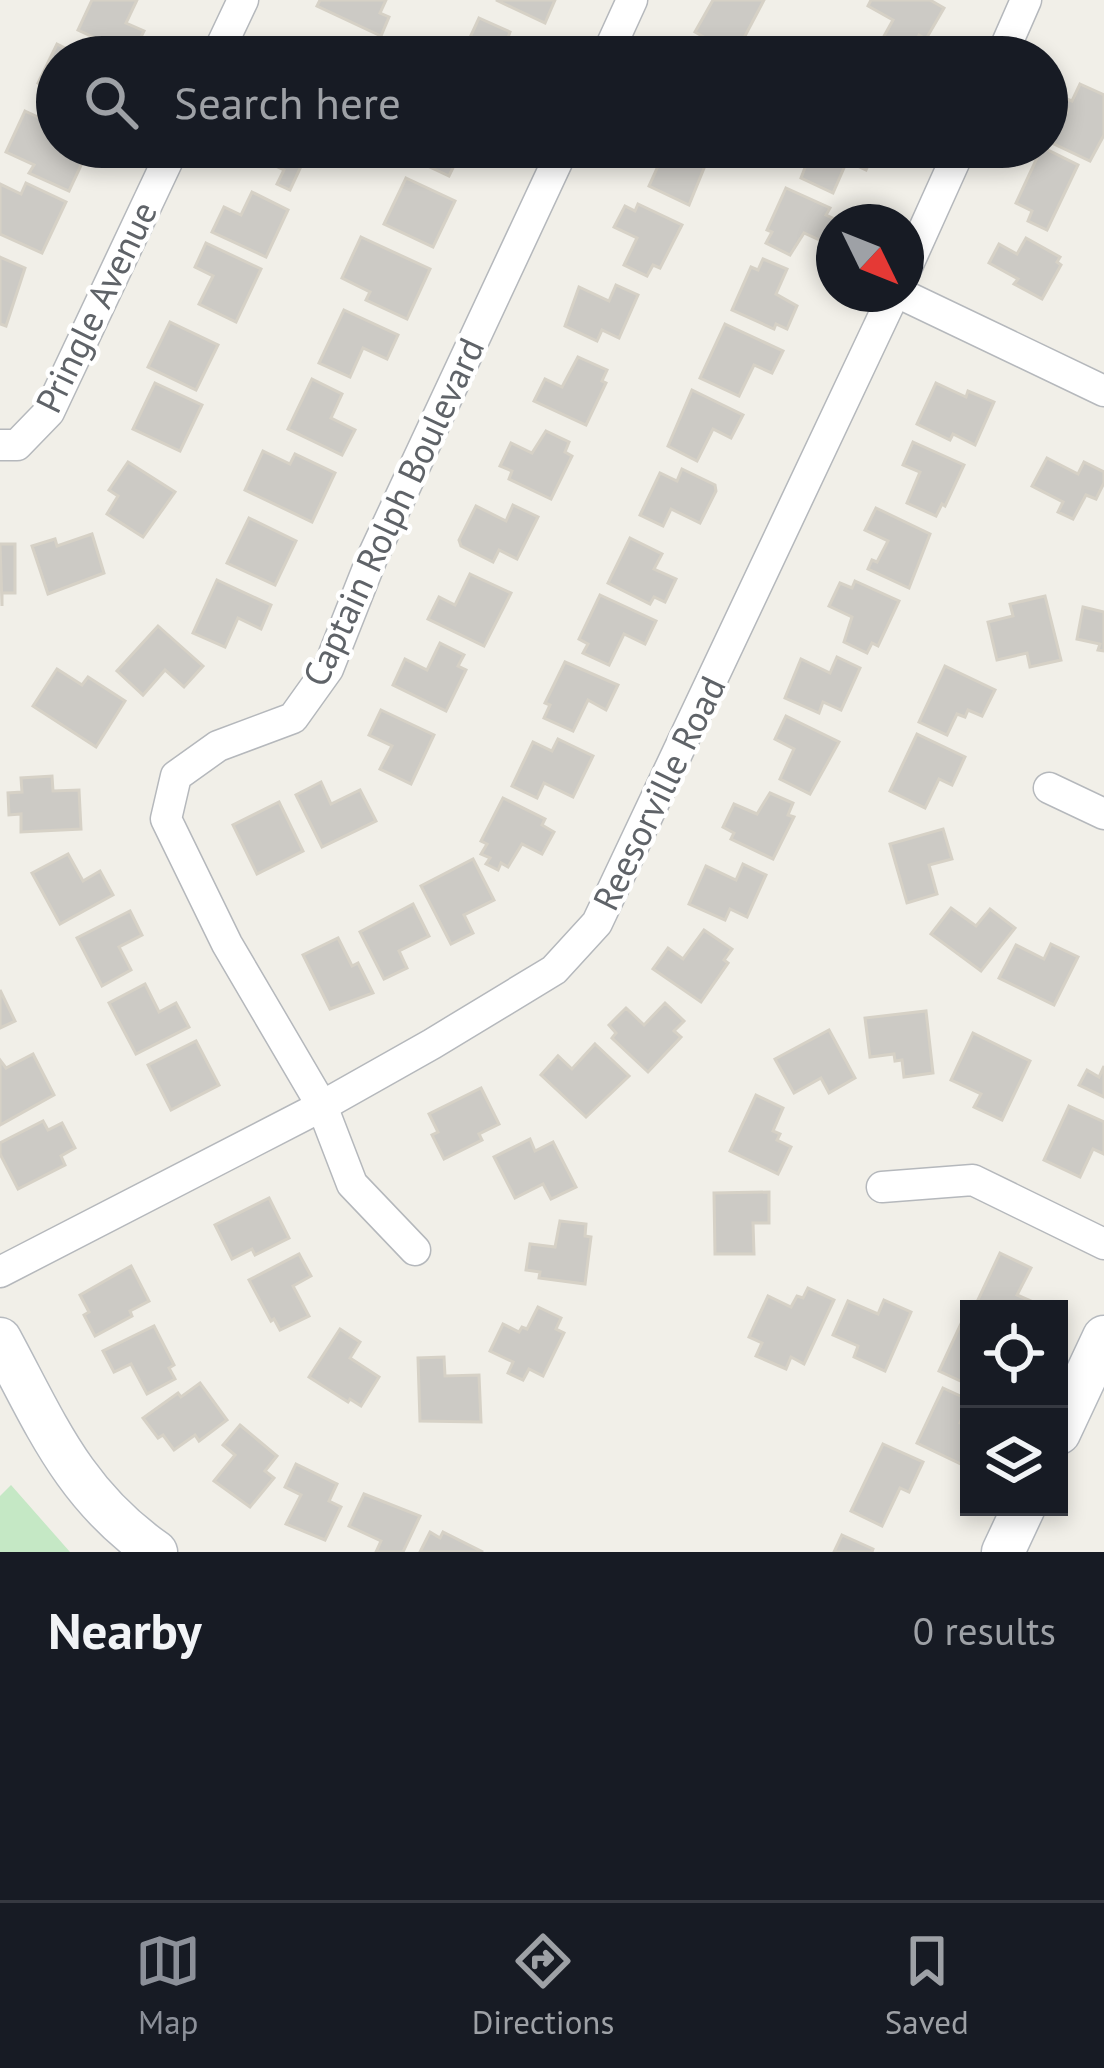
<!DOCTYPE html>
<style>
:root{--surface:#171b24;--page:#20242c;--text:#f1f3f6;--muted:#9ea1a6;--line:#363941;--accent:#8c9099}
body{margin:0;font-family:"PT Sans",sans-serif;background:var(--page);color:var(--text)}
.controls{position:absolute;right:36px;bottom:36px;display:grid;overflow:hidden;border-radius:0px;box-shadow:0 6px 18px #0003}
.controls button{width:108px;height:108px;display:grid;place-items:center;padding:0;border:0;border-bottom:3px solid var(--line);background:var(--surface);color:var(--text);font:60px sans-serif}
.compass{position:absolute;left:816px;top:204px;width:108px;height:108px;border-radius:50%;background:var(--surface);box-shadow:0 6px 18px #0003;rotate:133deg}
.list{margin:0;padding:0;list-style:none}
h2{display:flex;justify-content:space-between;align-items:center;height:156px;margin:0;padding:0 48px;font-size:51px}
h2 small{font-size:39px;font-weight:400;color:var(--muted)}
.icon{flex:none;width:66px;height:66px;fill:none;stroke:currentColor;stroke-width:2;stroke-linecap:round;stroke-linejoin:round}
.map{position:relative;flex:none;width:1104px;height:1552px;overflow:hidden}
.search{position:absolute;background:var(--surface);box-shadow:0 6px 18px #0003;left:36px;right:36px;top:36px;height:132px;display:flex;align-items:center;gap:30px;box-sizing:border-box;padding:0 42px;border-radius:66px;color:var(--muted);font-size:45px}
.sheet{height:348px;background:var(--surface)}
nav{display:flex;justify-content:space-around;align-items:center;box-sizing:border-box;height:168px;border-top:3px solid var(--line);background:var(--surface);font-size:33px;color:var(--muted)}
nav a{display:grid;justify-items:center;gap:6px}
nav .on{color:var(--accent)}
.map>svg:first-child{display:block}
</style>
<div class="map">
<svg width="1104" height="1552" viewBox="0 0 1104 1552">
<rect width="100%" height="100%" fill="#f1efe8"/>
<path fill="#c5e8c5" d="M11 1485 70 1552H0V1496Z"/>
<g fill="#cccac5" stroke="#d6d1c6" stroke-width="3">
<path d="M92 0H137L126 23 144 31 132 55 78 30Z"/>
<path d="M320 0H386L380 13 389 17 381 36 317 6Z"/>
<path d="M496 0H555L545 23Z"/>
<path d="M713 0H764L735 55 695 32Z"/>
<path d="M871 0H930L944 8 926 39 919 35 907 57H895L878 47 893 20 868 6Z"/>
<path d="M479 18 510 32 501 57H461Z"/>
<path d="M301 39 325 51 339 57H292Z"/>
<path d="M57 44 83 57 88 47 110 57H57V93L38 83Z"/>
<path d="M1080 84 1104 95V135L1090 161 1052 143 1068 109 1061 105 1064 98 1072 101Z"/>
<path d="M25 111 57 126V147H83L78 157 84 159 69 191 29 173 34 165 6 152Z"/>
<path d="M251 147H310L290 190 277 184 284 170 248 153Z"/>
<path d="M418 147H463L449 176 413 159Z"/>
<path d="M645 147H703L711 151 689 205 649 186 663 155Z"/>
<path d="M813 147H876L866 170 847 161 833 193 801 178Z"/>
<path d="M1042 147 1078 165 1047 230 1028 221 1032 211 1016 203Z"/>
<path d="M406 178 455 201 433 247 384 224Z"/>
<path d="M26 183 66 202 42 253 0 234V184L21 194Z"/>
<path d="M786 188 830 208 826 215 839 221 834 222 828 244 804 233 790 255 766 243 772 232 767 230Z"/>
<path d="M252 192 288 210 266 257 212 232 224 207 241 215Z"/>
<path d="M638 204 682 225 660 268 653 265 647 276 624 265 637 238 614 227 625 206 635 211Z"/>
<path d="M361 237 430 269 407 319 366 300 370 292 342 278Z"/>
<path d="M1026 238 1060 257 1057 262 1061 265 1042 299 1014 284 1018 279 989 263 999 244 1017 254Z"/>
<path d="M206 243 261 269 236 322 199 304 213 276 195 267Z"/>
<path d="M0 257 25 268 6 326 0 324Z"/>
<path d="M763 259 787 269 776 294 797 306 787 329 776 324 774 329 732 310 751 267 758 270Z"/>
<path d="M616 285 638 295 619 338 602 330 597 341 565 326 579 287 609 301Z"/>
<path d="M344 310 398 335 387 359 363 348 350 377 319 363Z"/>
<path d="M170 322 218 345 196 390 148 367Z"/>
<path d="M725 324 783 351 772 373 754 365 739 396 700 378Z"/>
<path d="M578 357 607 370 602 381 606 383 586 425 534 401 545 379 562 387Z"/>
<path d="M312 379 342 394 331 418 355 430 342 455 288 429Z"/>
<path d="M155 383 202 405 180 451 133 429Z"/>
<path d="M936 383 966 397 968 391 994 402 975 445 953 434 950 440 917 424Z"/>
<path d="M692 390 743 415 731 438 713 429 697 461 668 446Z"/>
<path d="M546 431 569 442 565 452 572 456 551 499 509 479 512 471 500 466 511 443 532 453Z"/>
<path d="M913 442 964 465 945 506 942 504 936 516 907 503 920 472 903 465Z"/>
<path d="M263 451 290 464 295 454 335 473 312 522 245 490Z"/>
<path d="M1047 458 1078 474 1084 462 1104 472V483L1096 499 1086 495 1073 519 1058 512 1063 502 1032 486Z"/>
<path d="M128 462 175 492 143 537 107 514 118 496 109 490Z"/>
<path d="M682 469 715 485 716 491 700 523 671 509 663 526 640 515 660 473 677 481Z"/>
<path d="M513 505 538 517 517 559 499 550 493 562 461 546 459 540 476 506 506 521Z"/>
<path d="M876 508 930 534 909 588 868 569 872 560 877 562 888 541 865 530Z"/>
<path d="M249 518 296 541 275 585 227 563Z"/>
<path d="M92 534 104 573 48 594 32 546 55 539 57 546Z"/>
<path d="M630 538 662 554 654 569 676 579 665 602 654 597 650 604 608 583Z"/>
<path d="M0 544H15V593H2V606Z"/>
<path d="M470 574 511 593 484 646 428 619 439 597 455 605Z"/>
<path d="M217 580 271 605 261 629 238 618 225 647 193 633Z"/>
<path d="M855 581 899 601 878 646 872 643 867 653 844 642 852 617 829 606 840 583 852 588Z"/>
<path d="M600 595 656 621 645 644 624 634 609 665 583 653 588 644 579 639Z"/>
<path d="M1045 596 1061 660 1030 667 1027 653 997 660 988 622 1013 616 1010 604Z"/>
<path d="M1083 607 1104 612V651L1098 650 1100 644 1077 639Z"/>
<path d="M158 626 203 666 184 687 165 670 143 695 117 671Z"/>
<path d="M440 643 464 655 458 666 466 670 446 711 393 685 405 659 427 670Z"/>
<path d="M837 657 860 668 841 710 823 702 819 713 785 698 801 659 830 673Z"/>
<path d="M565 662 618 685 606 710 588 700 573 731 544 718 550 705 545 703Z"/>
<path d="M945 666 995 690 982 716 968 710 965 717 957 714 947 735 919 722Z"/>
<path d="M57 669 82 685 88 677 125 701 96 747 33 706Z"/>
<path d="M381 710 434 735 411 784 380 769 392 746 369 735Z"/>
<path d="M786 716 839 742 810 794 780 779 794 749 775 739Z"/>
<path d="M917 734 965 757 952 785 939 779 925 808 890 791Z"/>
<path d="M558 739 593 756 573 797 544 783 537 798 512 786 533 742 552 751Z"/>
<path d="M52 776 53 791 79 790 81 829 21 832V814L9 815 8 793 22 792 21 778Z"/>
<path d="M321 782 331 804 360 790 376 821 322 847 296 795Z"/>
<path d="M770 793 793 803 788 815 794 817 773 859 731 839 734 833 723 827 734 804 757 814Z"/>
<path d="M503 798 545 819 542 825 554 832 542 854 522 844 508 867 501 863 498 870 486 864 490 858 481 854 487 844 481 841Z"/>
<path d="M279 802 303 851 257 874 233 825Z"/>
<path d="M943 829 952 859 929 865 937 894 907 903 890 844Z"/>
<path d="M68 854 83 881 100 871 113 895 60 924 32 873Z"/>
<path d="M473 859 494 900 464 915 473 933 451 944 421 886Z"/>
<path d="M743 864 766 875 747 917 730 909 725 920 689 904 706 866 736 880Z"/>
<path d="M413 904 429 936 399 951 407 968 384 979 360 932Z"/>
<path d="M951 908 976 926 990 909 1015 928 981 971 931 934Z"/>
<path d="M130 911 142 935 119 947 131 970 102 986 77 938Z"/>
<path d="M704 930 732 949 724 960 728 963 701 1002 653 969 668 948 683 959Z"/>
<path d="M338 938 352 966 358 963 373 993 330 1009 303 955Z"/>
<path d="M1051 944 1078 957 1054 1005 999 978 1016 945 1044 959Z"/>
<path d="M145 984 159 1012 176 1003 189 1027 136 1054 109 1003Z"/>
<path d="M0 990 15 1021 0 1028Z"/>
<path d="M665 1003 684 1021 674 1031 681 1037 648 1072 612 1038 616 1033 609 1025 626 1008 644 1025Z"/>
<path d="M926 1011 933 1073 904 1077 902 1060 895 1061 894 1054 870 1057 865 1018Z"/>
<path d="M829 1030 855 1078 829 1093 821 1078 794 1093 775 1059Z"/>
<path d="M973 1033 1030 1061 1002 1120 974 1107 981 1094 951 1080Z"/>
<path d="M196 1041 219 1085 171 1110 148 1065Z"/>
<path d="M595 1044 629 1076 586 1117 541 1075 558 1056 572 1069Z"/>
<path d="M33 1054 54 1095 0 1125V1060L6 1068Z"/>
<path d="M1104 1066V1097L1079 1085 1087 1070 1099 1077Z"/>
<path d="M481 1088 499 1124 479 1134 482 1140 444 1159 432 1135 438 1132 429 1114Z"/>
<path d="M756 1095 783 1108 773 1131 780 1134 777 1140 791 1147 778 1174 730 1151Z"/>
<path d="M1069 1106 1104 1122V1154L1093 1149 1080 1177 1044 1160Z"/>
<path d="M43 1121 48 1130 62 1123 75 1148 61 1156 65 1165 18 1189 0 1154V1143Z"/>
<path d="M530 1139 535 1151 553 1142 576 1187 551 1199 543 1184 515 1198 494 1157Z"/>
<path d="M769 1192V1223H753L754 1254H715L714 1193Z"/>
<path d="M269 1198 289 1238 255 1255 252 1249 232 1259 215 1225Z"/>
<path d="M560 1221 586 1224 585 1236 591 1237 585 1284 539 1278 540 1272 526 1270 530 1244 555 1247Z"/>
<path d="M1000 1253 1031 1268 1017 1295 1040 1305 1038 1309H986L976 1304Z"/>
<path d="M299 1254 311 1276 293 1286 309 1316 280 1330 274 1319 271 1321 249 1280Z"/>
<path d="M131 1266 149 1301 130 1311 132 1316 95 1336 84 1315 89 1312 80 1295Z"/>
<path d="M808 1288 834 1300 804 1364 791 1357 786 1369 756 1356 762 1343 749 1337 768 1296 791 1307 797 1296 803 1298Z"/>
<path d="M884 1300 911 1312 885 1371 854 1357 858 1346 833 1335 848 1301 878 1314Z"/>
<path d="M538 1307 561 1318 556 1329 564 1333 543 1376 529 1369 523 1380 508 1373 513 1362 490 1351 503 1324 519 1332 522 1327 527 1329Z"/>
<path d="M965 1315 969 1317V1385L939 1371Z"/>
<path d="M154 1326 174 1365 169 1368 175 1379 147 1394 131 1364 114 1372 103 1351Z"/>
<path d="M340 1329 360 1342 350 1358 379 1377 361 1406 350 1399 348 1402 309 1377Z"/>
<path d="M444 1357 445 1376 479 1375 481 1422 420 1421 418 1358Z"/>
<path d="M200 1383 227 1420 199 1441 195 1435 174 1450 163 1435 158 1438 143 1418 178 1393 181 1397Z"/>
<path d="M943 1388 969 1400 960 1423 967 1426 964 1433 969 1436 965 1466 917 1443Z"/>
<path d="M240 1425 277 1456 265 1471 274 1478 250 1507 214 1481 235 1455 223 1445Z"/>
<path d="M883 1444 923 1462 909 1492 900 1488 882 1526 851 1511Z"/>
<path d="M296 1464 337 1484 329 1501 341 1507 325 1540 286 1524 301 1495 285 1487Z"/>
<path d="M364 1494 420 1516 403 1552H376L381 1541 349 1526Z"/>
<path d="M430 1532 440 1538 443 1532 483 1552H420Z"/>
<path d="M842 1535 873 1549 872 1552H834Z"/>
</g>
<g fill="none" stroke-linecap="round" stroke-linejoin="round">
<defs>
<g id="street">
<path d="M216 57 243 0"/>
<path d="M606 57 632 0"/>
<path d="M1001 57 1026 0"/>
<path d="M906 269 961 147"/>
<path d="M901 294 1104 391"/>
<path d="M0 445H17L49 412 174 147"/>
<path d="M1049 788 1104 814"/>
<path d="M882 1187 973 1180 1104 1244"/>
<path d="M415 1250 352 1184 322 1106 227 944 166 819 176 776 218 746 293 718 328 669 372 558 564 147"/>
<path d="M0 1272 322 1106 432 1044 554 970 597 923 894 294"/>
</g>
<g id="secondary">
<path d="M0 1339C46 1424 73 1494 156 1552"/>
<path d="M1059 1433 1104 1337"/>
<path d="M1003 1552 1024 1507"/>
</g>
</defs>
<use href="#street" stroke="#b5b8bc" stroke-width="33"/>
<use href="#secondary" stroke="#b6babf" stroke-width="45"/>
<use href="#street" stroke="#fff" stroke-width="30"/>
<use href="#secondary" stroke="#fff" stroke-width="42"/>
</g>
<g text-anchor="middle" stroke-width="9" stroke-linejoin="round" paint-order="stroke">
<g font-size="36" fill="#5f6368" stroke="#fff">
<text transform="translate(96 307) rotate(-64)" y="13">Pringle Avenue</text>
<text transform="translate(393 512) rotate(-65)" y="13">Captain Rolph Boulevard</text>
<text transform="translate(659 793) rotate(-64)" y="13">Reesorville Road</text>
</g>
</g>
</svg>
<div class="controls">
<button><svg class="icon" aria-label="locate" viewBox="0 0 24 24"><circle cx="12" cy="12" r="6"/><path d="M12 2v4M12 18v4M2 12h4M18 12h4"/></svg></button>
<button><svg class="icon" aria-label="layers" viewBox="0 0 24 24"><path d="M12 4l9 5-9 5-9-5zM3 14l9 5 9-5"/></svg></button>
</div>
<svg class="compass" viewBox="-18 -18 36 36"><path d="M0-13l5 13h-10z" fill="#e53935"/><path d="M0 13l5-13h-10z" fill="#9ea1a6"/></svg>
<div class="search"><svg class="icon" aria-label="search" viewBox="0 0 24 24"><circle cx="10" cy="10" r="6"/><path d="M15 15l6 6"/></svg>Search here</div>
</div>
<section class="sheet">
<h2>Nearby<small>0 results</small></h2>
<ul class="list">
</ul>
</section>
<nav>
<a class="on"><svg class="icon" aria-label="map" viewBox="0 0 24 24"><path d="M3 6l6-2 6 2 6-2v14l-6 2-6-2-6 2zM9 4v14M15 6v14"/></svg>Map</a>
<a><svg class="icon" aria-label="directions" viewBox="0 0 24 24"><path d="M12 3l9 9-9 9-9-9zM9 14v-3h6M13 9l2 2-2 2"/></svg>Directions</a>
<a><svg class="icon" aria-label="saved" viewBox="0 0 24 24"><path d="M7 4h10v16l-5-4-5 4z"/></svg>Saved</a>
</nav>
